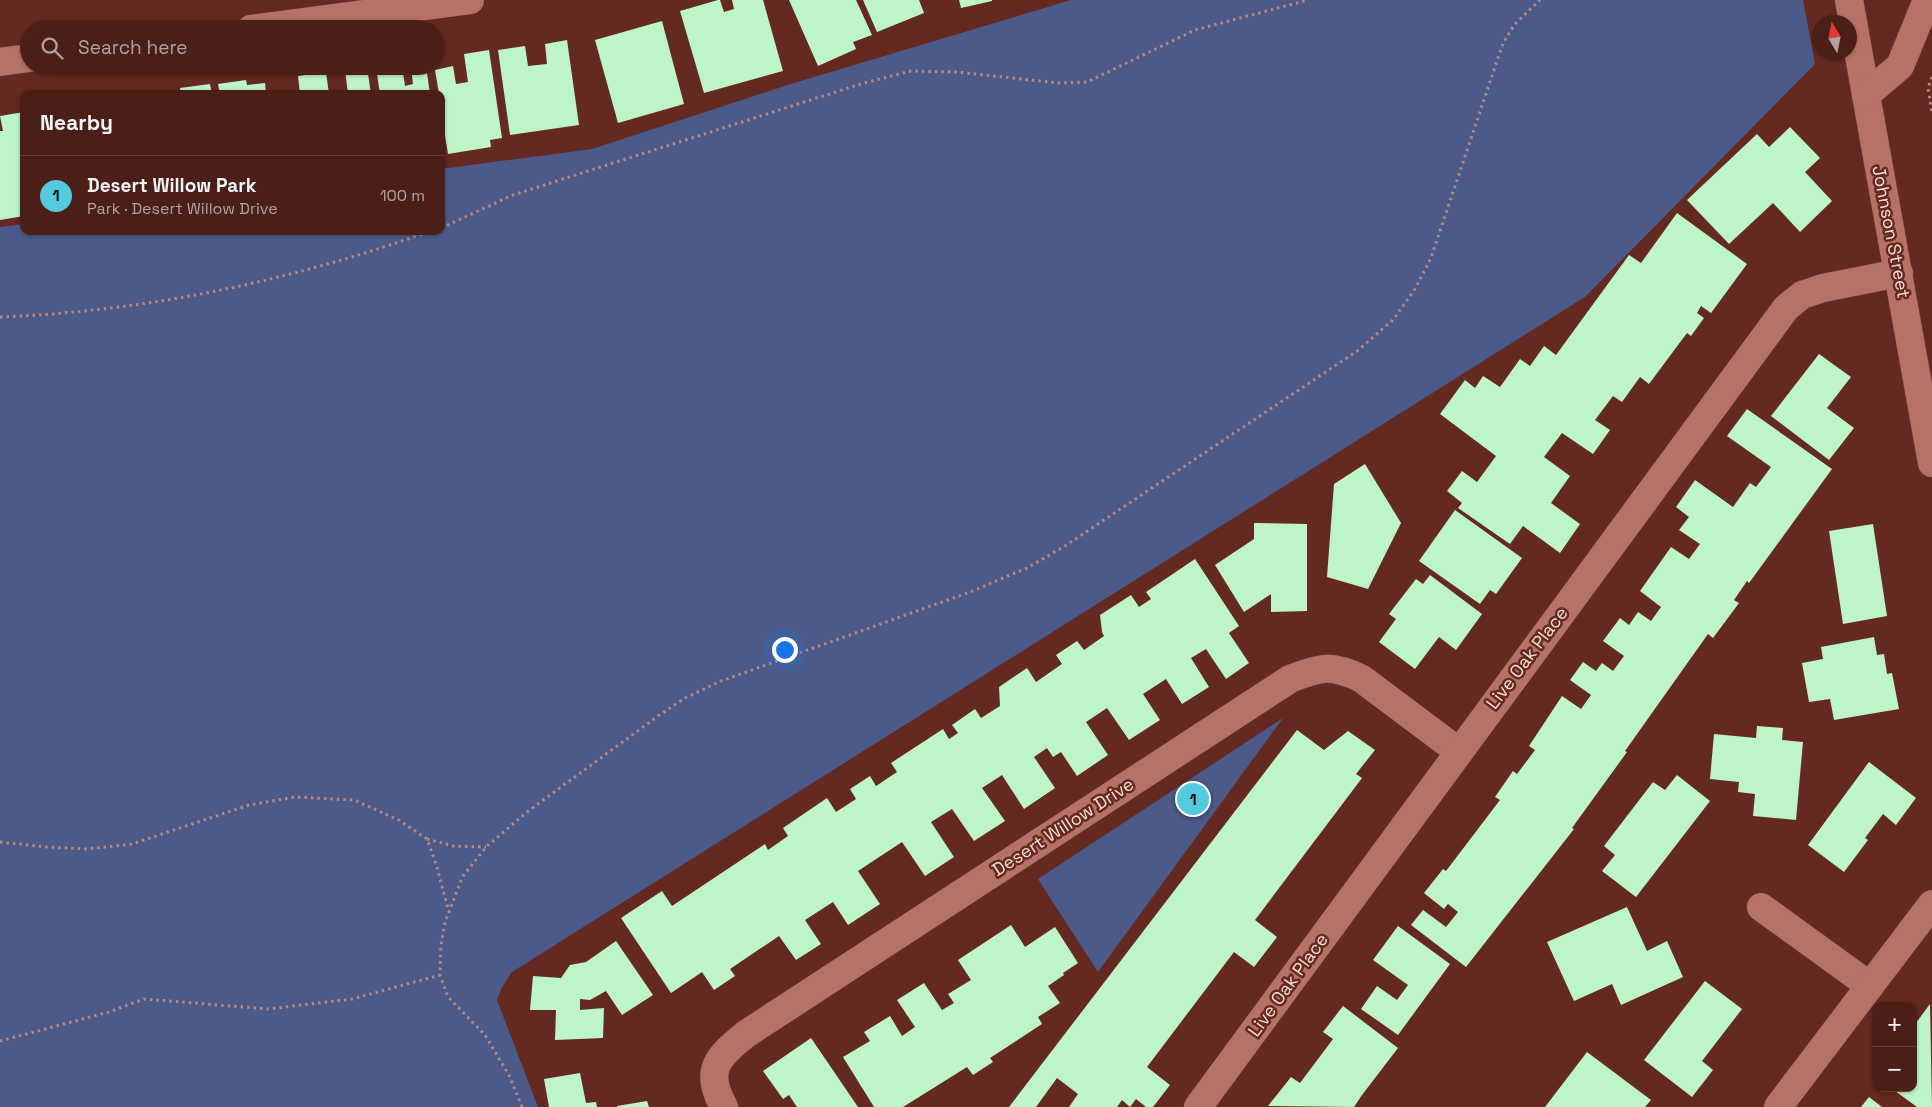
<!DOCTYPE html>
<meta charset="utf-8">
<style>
:root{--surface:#4b1f18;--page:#522721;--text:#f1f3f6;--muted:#b2a2a2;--line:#623d37;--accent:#54cade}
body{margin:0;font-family:"Space Grotesk",sans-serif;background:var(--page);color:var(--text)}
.controls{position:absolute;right:15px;bottom:15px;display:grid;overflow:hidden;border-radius:10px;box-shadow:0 1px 4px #0004}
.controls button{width:45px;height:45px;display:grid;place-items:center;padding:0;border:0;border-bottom:1px solid var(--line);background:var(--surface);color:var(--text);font:25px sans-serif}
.compass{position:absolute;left:1812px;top:15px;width:45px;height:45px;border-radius:50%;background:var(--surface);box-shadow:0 1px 4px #0004;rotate:350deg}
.you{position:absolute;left:784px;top:649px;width:18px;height:18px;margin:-12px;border:4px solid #fff;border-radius:50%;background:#1a73e8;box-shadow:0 0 0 8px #1a73e833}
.badge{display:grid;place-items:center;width:32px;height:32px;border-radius:50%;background:var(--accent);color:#111;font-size:16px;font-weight:700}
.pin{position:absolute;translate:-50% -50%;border:2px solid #fff;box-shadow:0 1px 5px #0006}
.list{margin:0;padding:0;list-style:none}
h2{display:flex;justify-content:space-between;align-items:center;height:65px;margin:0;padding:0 20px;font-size:21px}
h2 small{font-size:16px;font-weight:400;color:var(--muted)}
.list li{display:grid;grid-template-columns:32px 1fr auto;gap:15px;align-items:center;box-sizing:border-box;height:80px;padding:0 20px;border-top:1px solid var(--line)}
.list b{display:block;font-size:19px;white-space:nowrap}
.list p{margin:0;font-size:16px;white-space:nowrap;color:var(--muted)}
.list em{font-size:16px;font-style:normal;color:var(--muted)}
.icon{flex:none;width:28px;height:28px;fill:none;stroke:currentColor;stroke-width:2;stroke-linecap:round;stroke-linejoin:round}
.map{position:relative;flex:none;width:1932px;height:1107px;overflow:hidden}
.search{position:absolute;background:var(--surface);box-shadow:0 1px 4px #0004;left:20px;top:20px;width:425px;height:55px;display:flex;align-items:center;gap:12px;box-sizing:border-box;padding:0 18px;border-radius:28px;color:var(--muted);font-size:19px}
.panel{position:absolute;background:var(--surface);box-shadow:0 1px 4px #0004;left:20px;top:90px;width:425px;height:145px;border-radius:10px}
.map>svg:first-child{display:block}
</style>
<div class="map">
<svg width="1932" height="1107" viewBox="0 0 1932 1107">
<rect width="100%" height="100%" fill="#642920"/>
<g fill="#4c5a8a">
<path d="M1071 0H1803L1815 64 1585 297 512 972 502 987 497 1000 538 1107H0V227L24 224V231H441V169L592 149 794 83Z"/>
<path d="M1283 718 1098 972 1038 879Z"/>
</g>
<g fill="#bef5c8">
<path d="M718 0H720L724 12 734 9 732 0H763L783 71 704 93 680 11Z"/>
<path d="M789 0H856L872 35 853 42 856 49 818 66Z"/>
<path d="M863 0H919L924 13 877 32Z"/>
<path d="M959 0H992V1L961 8Z"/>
<path d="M662 21 684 104 618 123 595 40Z"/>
<path d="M567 40 579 125 510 135 498 50 525 46 528 66 547 64 545 44Z"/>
<path d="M489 50 502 138 490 140 491 147 448 154 441 111V94H439L435 70 453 66 456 84 468 82 464 54Z"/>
<path d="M402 66 405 86 413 84 411 68 426 66 430 94H380L376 67Z"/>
<path d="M367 67 371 94H348L345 70Z"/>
<path d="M326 72 329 94H300L298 76Z"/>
<path d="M246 80 247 85 265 83 266 94H220L218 84Z"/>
<path d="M210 84 212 94H181L180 88Z"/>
<path d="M24 112V216L0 220V131H3L0 116Z"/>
<path d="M1790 127 1820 158 1805 172 1832 201 1800 232 1773 203 1729 244 1687 200 1757 134 1769 147Z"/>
<path d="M1677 213 1747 264 1711 313 1701 306 1697 313 1704 318 1691 336 1687 333 1649 384 1640 377 1622 402 1613 396 1595 420 1610 430 1593 454 1562 433 1544 457 1570 476 1551 503 1580 524 1560 553 1523 526 1510 544 1458 508 1462 503 1447 491 1462 471 1477 482 1496 456 1440 414 1465 380 1475 388 1483 376 1500 387 1520 359 1530 366 1544 346 1556 355 1629 255 1641 263Z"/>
<path d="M1819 354 1851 377 1827 408 1854 428 1829 460 1771 416Z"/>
<path d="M1747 409 1832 469 1749 583 1747 581 1734 600 1739 603 1713 638 1708 634 1625 751 1627 752 1572 828 1574 829 1466 967 1411 925 1423 910 1446 927 1458 912 1448 904 1444 909 1424 893 1443 869 1446 871 1500 800 1495 797 1513 771 1517 774 1535 750 1529 746 1562 696 1581 709 1591 695 1570 680 1583 662 1596 671 1602 663 1613 671 1624 656 1603 641 1620 618 1629 625 1638 612 1651 621 1661 607 1640 591 1671 547 1689 559 1700 544 1679 530 1689 517 1676 507 1695 480 1733 507 1750 483 1756 487 1771 467 1727 436Z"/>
<path d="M1365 464 1401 523 1368 589 1327 577 1334 484Z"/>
<path d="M1455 510 1522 558 1496 594 1490 590 1480 604 1419 561Z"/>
<path d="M1254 523 1307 524V611L1271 612V594L1244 612 1215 565 1254 539Z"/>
<path d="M1873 524 1887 616 1843 624 1829 531Z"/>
<path d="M1195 559 1239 626 1229 633 1249 663 1226 679 1206 649 1191 658 1209 687 1182 704 1166 679 1143 694 1160 720 1129 740 1107 708 1086 722 1108 755 1077 776 1061 752 1053 757 1047 748 1034 757 1055 788 1024 809 1002 775 982 788 1005 821 974 841 952 809 931 822 954 857 925 876 902 842 858 871 880 904 848 925 833 902 805 920 821 944 796 960 779 936 730 969 735 976 714 990 702 972 671 993 621 918 662 891 672 906 765 844 768 850 788 836 783 828 827 798 836 812 856 799 850 789 870 776 876 786 897 772 891 763 943 729 949 739 958 733 952 725 975 709 981 718 1000 706 999 687 1027 668 1036 682 1062 664 1056 655 1077 641 1084 650 1104 636 1102 632 1100 615 1131 595 1139 607 1151 599 1146 592Z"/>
<path d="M1430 575 1482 614 1456 650 1439 637 1415 669 1379 642 1396 619 1389 614 1416 579 1423 584Z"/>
<path d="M1874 637 1877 655 1884 654 1887 674 1892 673 1899 709 1834 720 1830 699 1809 702 1802 663 1823 659 1821 647Z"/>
<path d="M1757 726 1783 728 1782 740 1803 742 1796 820 1753 816 1755 794 1738 792 1739 782 1710 779 1714 734 1756 738Z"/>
<path d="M1297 730 1324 750 1348 731 1375 750 1356 774 1362 778 1255 920 1277 937 1254 967 1234 952 1147 1067 1170 1085 1153 1107H1146L1136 1099 1130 1107 1122 1100 1117 1107H1069L1078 1094 1057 1078 1036 1107H1009Z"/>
<path d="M1869 762 1916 798 1896 825 1883 814 1865 838 1868 840 1844 872 1808 845Z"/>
<path d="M1677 775 1710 801 1636 897 1602 871 1615 855 1604 846 1653 782 1665 790Z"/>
<path d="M1627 907 1647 951 1667 941 1683 977 1621 1005 1612 984 1574 1001 1547 942Z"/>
<path d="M1011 925 1025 947 1055 927 1078 963 1063 973 1064 975 1048 986 1060 1003 1038 1017 1042 1024 990 1058 993 1062 973 1075 967 1067 903 1107H874L843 1057 870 1041 864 1032 890 1016 902 1036 915 1027 897 1000 924 983 942 1010 954 1003 948 994 971 980 958 960Z"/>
<path d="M1398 926 1450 964 1398 1035 1361 1009 1377 986 1397 1000 1408 985 1373 960Z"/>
<path d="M616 941 653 995 622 1015 606 991 590 1000 580 999V1010L604 1008 603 1038 555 1040 556 1010H530L533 976 561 978 570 965 586 962Z"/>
<path d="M1705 981 1742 1009 1702 1061 1713 1070 1692 1097 1644 1060Z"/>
<path d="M1930 1004 1932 1107H1917L1891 1088H1913V1027Z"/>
<path d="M1343 1006 1398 1048 1362 1095 1354 1107 1268 1106 1291 1077 1300 1083 1333 1039 1323 1032Z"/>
<path d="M811 1038 858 1107H797L789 1095 783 1099 763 1071Z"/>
<path d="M1587 1052 1651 1100 1645 1107H1545Z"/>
<path d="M580 1073 586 1103 596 1102 597 1107H549L544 1079Z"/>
<path d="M1869 1097 1882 1107H1861Z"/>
<path d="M647 1101 649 1107H617V1106Z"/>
</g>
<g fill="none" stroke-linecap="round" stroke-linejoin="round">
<defs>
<g id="minor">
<path d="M1849 0 1932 463"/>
<path d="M251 29 470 0"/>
<path d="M0 62 29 58"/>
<path d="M1866 95 1900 66 1927 0"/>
<path d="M1761 907 1870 986"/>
<path d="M724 1107C703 1070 718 1057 746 1034L1290 679C1320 667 1332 664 1362 679L1458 751"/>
<path d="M1198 1107 1786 308 1802 295 1823 288 1899 273"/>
<path d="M1778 1107 1932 904"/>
</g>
</defs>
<use href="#minor" stroke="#75433d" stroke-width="29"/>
<g stroke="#b68a82" stroke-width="3" stroke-dasharray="2.5 4" stroke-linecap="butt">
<path d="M1932 77 1928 88 1932 113"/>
<path d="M441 228 513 195 864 83 911 71 957 72 1058 83 1087 82 1195 30 1308 0"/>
<path d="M0 317C149 311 290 281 431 231"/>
<path d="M427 839 453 846 486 847"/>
<path d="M0 842 47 847 87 849 132 844 249 805 295 797 354 800 399 820 427 839 436 864 449 912"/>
<path d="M0 1041 109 1012 144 999 268 1009 352 999 440 975"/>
<path d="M522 1107 510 1077 485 1035 448 997 440 975 441 945 445 922 463 876 486 847 527 812 658 716 685 698 721 681 970 592 1027 568 1065 546 1357 351 1393 320 1415 289 1431 258 1503 43 1515 24 1540 0"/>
</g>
<use href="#minor" stroke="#b67267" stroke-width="28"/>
</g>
<g text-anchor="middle" stroke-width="5" stroke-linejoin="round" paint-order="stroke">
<g font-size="18" fill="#fcddd7" stroke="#642920">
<text transform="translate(1891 232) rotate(79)" y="6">Johnson Street</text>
<text transform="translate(1527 658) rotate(-53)" y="6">Live Oak Place</text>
<text transform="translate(1063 827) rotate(-33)" y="6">Desert Willow Drive</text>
<text transform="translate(1288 985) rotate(-54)" y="6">Live Oak Place</text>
</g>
</g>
</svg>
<div class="controls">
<button>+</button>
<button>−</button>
</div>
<svg class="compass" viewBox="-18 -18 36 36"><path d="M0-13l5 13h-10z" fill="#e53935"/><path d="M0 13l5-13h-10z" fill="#b2a2a2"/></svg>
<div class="you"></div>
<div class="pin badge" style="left:1193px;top:799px">1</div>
<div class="search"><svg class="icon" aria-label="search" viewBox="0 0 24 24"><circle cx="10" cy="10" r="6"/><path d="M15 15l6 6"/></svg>Search here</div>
<section class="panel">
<h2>Nearby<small></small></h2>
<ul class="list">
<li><span class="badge">1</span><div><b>Desert Willow Park</b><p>Park · Desert Willow Drive</p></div><em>100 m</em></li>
</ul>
</section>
</div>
